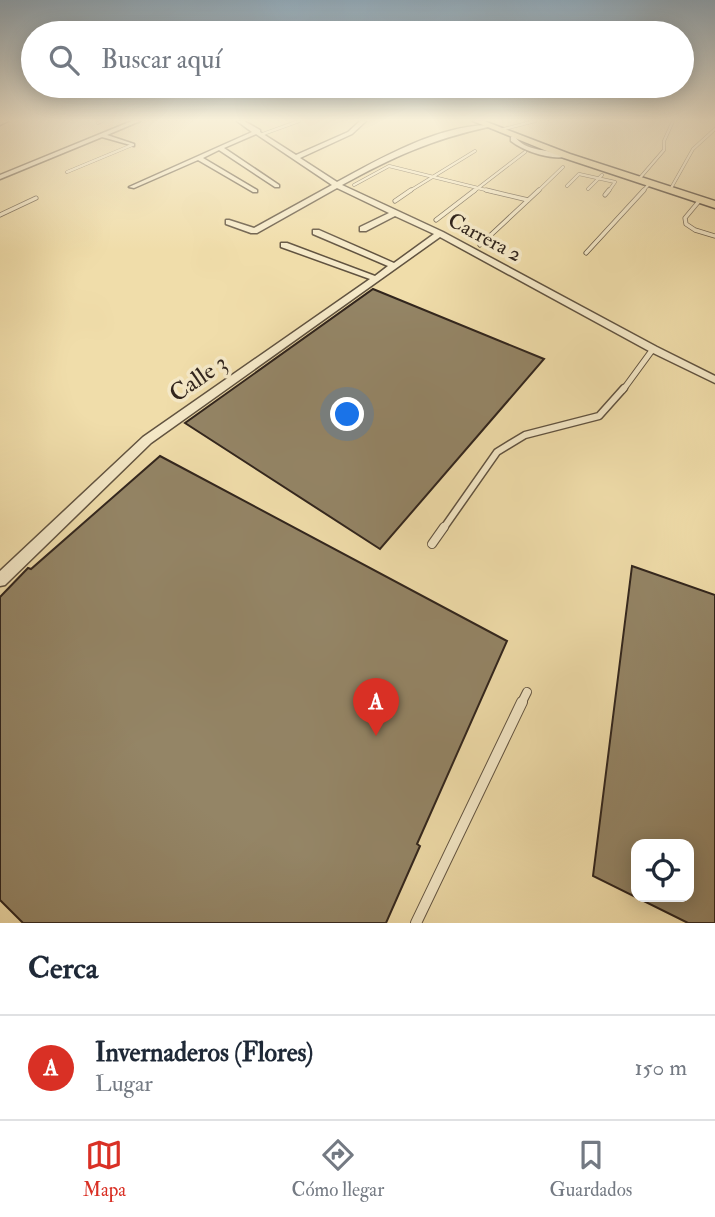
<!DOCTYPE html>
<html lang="es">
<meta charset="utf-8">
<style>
:root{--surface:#fff;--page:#f6f6f7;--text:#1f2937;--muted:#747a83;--line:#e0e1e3;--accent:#d93025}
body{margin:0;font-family:"IM FELL Double Pica",serif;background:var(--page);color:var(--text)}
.controls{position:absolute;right:21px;bottom:21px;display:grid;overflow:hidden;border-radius:14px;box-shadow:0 4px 18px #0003}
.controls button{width:63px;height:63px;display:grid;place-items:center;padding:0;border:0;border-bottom:2px solid var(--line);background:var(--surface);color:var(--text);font:35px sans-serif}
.you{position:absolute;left:348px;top:415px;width:24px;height:24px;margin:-18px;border:5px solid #fff;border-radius:50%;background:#1a73e8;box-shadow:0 0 0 10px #1a73e833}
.badge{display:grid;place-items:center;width:46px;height:46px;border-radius:50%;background:var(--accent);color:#fff;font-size:23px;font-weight:700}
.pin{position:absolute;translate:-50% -58px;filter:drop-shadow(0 2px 4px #0008)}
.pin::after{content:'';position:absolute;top:37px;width:24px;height:21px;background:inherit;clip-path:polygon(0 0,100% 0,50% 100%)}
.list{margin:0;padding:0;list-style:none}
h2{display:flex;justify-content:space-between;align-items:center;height:91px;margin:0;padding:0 28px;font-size:30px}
h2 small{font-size:23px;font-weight:400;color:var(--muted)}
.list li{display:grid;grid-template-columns:46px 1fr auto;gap:21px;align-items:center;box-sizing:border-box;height:105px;padding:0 28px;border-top:2px solid var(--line)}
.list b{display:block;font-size:26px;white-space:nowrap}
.list p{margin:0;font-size:23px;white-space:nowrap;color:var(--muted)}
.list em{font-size:23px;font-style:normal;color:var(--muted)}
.icon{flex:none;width:38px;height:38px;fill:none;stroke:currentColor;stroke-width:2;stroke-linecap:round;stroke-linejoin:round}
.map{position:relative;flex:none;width:715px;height:923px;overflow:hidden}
.search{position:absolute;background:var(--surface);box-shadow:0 4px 18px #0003;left:21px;right:21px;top:21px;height:77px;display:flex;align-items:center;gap:18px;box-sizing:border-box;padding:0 24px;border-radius:38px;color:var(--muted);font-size:26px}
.sheet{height:196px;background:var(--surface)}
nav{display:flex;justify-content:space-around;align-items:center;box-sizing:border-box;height:98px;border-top:2px solid var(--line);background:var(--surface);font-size:19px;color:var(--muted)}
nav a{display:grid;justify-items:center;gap:4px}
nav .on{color:var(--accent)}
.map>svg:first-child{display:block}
</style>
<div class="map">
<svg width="715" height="923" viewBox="0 0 715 923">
<rect width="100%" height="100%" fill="#f0ddaa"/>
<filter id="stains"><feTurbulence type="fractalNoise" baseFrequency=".00286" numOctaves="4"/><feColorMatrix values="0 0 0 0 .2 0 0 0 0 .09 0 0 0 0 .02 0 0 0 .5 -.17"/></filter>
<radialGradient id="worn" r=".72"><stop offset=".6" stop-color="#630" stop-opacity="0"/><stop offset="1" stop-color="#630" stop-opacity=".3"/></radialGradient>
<g fill="#948566" stroke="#31251d" stroke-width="2" fill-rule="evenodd">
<path d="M373 289 544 359 380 549 185 423Z"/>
<path d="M160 456 507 641 417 844 420 846 386 923H23L0 900V597L28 568 31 569Z"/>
<path d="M632 566 715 595V923H688L593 876ZM636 844H689V897H636Z"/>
</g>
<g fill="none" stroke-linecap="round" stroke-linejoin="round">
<defs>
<g id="service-far5">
<path d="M98 123 102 121"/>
<path d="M500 130 535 121"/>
<path d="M263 134 299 121"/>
<path d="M67 172 132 145"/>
<path d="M639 179 664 150V141L673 121"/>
<path d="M354 185 389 166 494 192"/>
<path d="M567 186 579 174 615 182 608 192"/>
<path d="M588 189 602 175"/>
<path d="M670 190 693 149 715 129"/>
<path d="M408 192 475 151"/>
<path d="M473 192 525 152"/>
<path d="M537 192 563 167"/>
<path d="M642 192 650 183"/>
</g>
<g id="service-far4">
<path d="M486 190 528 200"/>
<path d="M605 195 609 190"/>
<path d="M700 200 685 218 686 224 695 230 715 236"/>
<path d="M395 201 411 190"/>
<path d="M0 215 36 198"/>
<path d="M436 220 475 190"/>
<path d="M480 245 539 190"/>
<path d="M586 253 644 190"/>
</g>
<path id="service-far3" d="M623 390 653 349"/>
<path id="service-far2" d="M443 529 497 452 525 435 599 416 624 388"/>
<g id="service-far1">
<path d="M432 544 444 527"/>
<path d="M521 704 527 692"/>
</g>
<path id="service" d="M416 923 522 702"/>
<g id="minor">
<path d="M0 121H8L0 125Z"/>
<path d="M132 121H140L107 135 134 144V146L102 137 0 179V175Z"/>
<path d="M237 121H244L260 130V132L296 155 348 132 360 121H366L352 134 300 158 337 182C381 158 437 126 488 125V127C430 140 393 157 342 185L443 232 657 347 715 376V383L649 351 440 237 151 443 5 585 0 586V571L143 437 370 279 281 247V243H287L375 276 388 266 313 234V230H319L394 263 434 234 395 216 366 231H360V227L389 213 337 188 257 233H251L226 224V220H229L254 228 332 185 256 134 224 148 279 185V187H275L219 150 203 158 257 190V192H253L198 160 134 188 129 187 252 132Z"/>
<path d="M514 135C524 153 552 149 570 156 553 161 525 152 511 141V137Z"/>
</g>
<path id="primary" d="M473 121H484L570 154 715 201V208L564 158Z"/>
</defs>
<use href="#service-far5" stroke="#615340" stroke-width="3.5"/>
<use href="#service-far4" stroke="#615340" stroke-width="5"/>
<use href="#service-far3" stroke="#615340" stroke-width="7"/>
<use href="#service-far2" stroke="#615340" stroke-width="9"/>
<use href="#service-far1" stroke="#615340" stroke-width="10"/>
<use href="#service" stroke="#615340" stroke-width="12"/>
<use href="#minor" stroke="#615340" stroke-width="3"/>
<use href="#primary" stroke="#31251d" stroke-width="3"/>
<use href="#service-far5" stroke="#f5e9c8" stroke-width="2.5"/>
<use href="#service-far4" stroke="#f5e9c8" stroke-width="3.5"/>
<use href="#service-far3" stroke="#f5e9c8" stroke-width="5"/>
<use href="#service-far2" stroke="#f5e9c8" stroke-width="6"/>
<use href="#service-far1" stroke="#f5e9c8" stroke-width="8"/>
<use href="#service" stroke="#f5e9c8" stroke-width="10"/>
<use href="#minor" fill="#f5e9c8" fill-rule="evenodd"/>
<use href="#primary" fill="#f0ddaa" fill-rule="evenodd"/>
</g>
<linearGradient id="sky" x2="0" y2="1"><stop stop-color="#91abbc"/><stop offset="0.48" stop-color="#f8f0d9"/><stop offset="1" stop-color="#f8f0d9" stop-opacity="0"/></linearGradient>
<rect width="715" height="250" fill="url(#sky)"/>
<g text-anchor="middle" stroke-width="7" stroke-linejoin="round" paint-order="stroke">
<g font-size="21" fill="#31251d" stroke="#f5e9c8">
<text transform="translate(485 237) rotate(28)" y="7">Carrera 2</text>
</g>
<g font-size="24" fill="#31251d" stroke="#f5e9c8">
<text transform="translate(198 378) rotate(-35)" y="8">Calle 3</text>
</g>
</g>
<rect width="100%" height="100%" filter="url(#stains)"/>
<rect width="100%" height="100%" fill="url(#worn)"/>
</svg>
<div class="controls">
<button><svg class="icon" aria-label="locate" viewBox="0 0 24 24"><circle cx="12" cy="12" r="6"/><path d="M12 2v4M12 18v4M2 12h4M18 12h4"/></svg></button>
</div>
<div class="you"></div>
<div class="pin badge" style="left:376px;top:736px">A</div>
<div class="search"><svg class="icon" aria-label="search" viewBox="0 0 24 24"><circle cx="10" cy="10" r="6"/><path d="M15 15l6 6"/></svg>Buscar aquí</div>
</div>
<section class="sheet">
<h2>Cerca<small></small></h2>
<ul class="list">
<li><span class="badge">A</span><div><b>Invernaderos (Flores)</b><p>Lugar</p></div><em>150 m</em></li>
</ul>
</section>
<nav>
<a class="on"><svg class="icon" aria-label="map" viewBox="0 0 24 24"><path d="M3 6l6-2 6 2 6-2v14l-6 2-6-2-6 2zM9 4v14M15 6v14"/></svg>Mapa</a>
<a><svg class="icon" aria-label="directions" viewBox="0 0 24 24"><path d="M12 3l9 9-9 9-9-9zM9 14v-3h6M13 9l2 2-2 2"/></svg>Cómo llegar</a>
<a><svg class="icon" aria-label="saved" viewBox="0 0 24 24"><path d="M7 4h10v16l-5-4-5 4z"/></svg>Guardados</a>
</nav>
